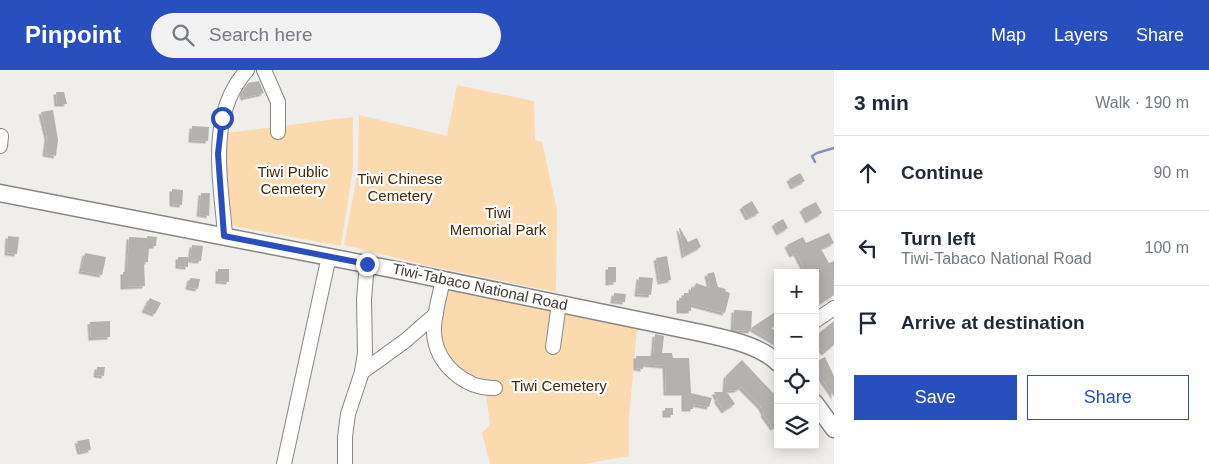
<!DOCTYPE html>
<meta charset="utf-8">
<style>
:root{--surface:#fff;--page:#f2f2f3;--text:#1f2937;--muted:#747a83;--line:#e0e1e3;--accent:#294fbf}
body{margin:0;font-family:Arial,sans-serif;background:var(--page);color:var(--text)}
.controls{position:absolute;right:15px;bottom:15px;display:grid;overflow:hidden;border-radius:0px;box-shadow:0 2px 12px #0003}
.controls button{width:45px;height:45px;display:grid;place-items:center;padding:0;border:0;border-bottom:1px solid var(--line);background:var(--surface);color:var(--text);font:25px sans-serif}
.stop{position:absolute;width:15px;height:15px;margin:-11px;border:4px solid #294fbf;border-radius:50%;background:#fff}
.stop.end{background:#294fbf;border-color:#fff;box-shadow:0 1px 5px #0008}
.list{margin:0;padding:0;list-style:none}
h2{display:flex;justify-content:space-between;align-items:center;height:65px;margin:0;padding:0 20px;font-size:21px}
h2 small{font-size:16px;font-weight:400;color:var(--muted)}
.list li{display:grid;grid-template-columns:32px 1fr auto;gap:15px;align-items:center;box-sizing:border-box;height:75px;padding:0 20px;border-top:1px solid var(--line)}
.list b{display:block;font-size:19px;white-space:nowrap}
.list p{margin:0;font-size:16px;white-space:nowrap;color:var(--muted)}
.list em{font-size:16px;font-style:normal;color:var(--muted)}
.actions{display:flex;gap:10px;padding:15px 20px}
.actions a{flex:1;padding:11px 0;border:1px solid var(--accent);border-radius:0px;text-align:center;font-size:18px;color:var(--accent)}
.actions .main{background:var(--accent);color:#fff}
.icon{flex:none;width:28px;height:28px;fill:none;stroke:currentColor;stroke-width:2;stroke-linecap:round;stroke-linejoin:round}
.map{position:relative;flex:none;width:834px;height:394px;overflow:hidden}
header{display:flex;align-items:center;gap:30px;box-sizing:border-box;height:70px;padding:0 25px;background:var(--accent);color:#fff}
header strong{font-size:24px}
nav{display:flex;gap:28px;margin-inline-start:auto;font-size:18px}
.search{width:350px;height:45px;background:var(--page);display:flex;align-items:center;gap:12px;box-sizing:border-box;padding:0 18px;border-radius:28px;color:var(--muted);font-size:19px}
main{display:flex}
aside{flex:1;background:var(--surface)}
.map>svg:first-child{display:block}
</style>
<header>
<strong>Pinpoint</strong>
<div class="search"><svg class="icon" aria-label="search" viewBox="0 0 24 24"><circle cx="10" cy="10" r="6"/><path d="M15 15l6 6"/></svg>Search here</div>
<nav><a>Map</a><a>Layers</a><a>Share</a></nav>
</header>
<main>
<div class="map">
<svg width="834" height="394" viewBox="0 0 834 394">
<defs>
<filter id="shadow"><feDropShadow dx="-2.5" dy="2.5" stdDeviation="0" flood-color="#0004"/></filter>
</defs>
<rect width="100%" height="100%" fill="#f0eeeb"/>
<g fill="#fcdab0">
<path d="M457 15 534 31 535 70 542 72 557 140 556 222 429 196 344 175 358 99 359 45 447 66Z"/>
<path d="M353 47V98L341 176 227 155 226 63Z"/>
<path d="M447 215 637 258 629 349V386L584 394H490L482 363 490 355 484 309 458 301 447 287 438 255Z"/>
</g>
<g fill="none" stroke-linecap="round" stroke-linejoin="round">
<path stroke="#7f92ba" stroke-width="2.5" d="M815 92 812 86 817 83 834 78"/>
</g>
<g fill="#b4b2af" filter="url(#shadow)">
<path d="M259 11 264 23 243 28 242 22 248 13Z"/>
<path d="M56 22H64L67 34H57Z"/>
<path d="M53 40 58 70 56 86 45 84 47 67 41 42Z"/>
<path d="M192 56 209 57 208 71 191 70Z"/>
<path d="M800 103 805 111 793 117 789 109Z"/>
<path d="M172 119 183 120 182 135 172 134Z"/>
<path d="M201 123H210L209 146 199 144Z"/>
<path d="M752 131 759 143 748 148 742 137Z"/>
<path d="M816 132 822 143 808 151 802 139Z"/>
<path d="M783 149 788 158 779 163 774 154Z"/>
<path d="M679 158H680L688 172 697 168 701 177 684 186Z"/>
<path d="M829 163 834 173 821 179 829 193 834 191V225L818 235 815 231V203H806L796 183 792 185 787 175 803 167 806 173Z"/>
<path d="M8 166 19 167 17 184 7 183Z"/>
<path d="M147 166 157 167 156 176H149L148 192H144L145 216 123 217V202H127L129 167 147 168Z"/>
<path d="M192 175 203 176 201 191 190 190Z"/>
<path d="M85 183 106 187 102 205 81 201Z"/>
<path d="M667 186 671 210 660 212 656 188Z"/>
<path d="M178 187H188V197L178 196Z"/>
<path d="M608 197H616V212L608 213Z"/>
<path d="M218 199H229V212L218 211Z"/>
<path d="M714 202 718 217 726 219 725 221 730 223 725 243 691 234V241H679V228H684V223H691V217L694 218 696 213 710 218 707 204Z"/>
<path d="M639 207 653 208 651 225 637 224Z"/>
<path d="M190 208 200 209 198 219 188 217Z"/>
<path d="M614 223 626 224 625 232 613 231Z"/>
<path d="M150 228 161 233 155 244 144 240Z"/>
<path d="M734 240 752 241 751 261 733 260Z"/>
<path d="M778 240V253L771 258 778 263V274L751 258Z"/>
<path d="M110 251V267L91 268 90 252Z"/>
<path d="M834 251V275L824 283 815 273V260L819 263Z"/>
<path d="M655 264 664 266 662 283H672L673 288H689L691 323 712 328 709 337 693 334V339H684V323H666L665 296 643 294V299L636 298V286H653Z"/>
<path d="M825 287 834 306V327L818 303 815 305V292Z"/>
<path d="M742 290 773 323 778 319V356L773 358 763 344 764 343 760 336 741 317 737 320 725 321 726 306Z"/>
<path d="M97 297H105L104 306 96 305Z"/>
<path d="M714 322H727L735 334 724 341 716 329 718 330Z"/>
<rect x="665" y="338" width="8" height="7"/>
<path d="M89 369 91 380 80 382 77 371Z"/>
</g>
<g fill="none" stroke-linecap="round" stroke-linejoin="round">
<defs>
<g id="minor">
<path d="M264 0 278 32V62"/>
<path d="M0 76 1 66"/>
<path d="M225 165C221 110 206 46 247 0"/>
<path d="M443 209C440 226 433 246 434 263 436 294 465 319 495 318"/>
<path d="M815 251 834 238"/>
<path d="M553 277 559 233"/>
<path d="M362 302 405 271 436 244"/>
<path d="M284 394 329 186"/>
<path d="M345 394V367L348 344 362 302 365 283 364 229 367 194"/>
</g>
<g id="major">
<path d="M0 123 391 199 701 263C727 269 758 274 778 293"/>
<path d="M815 333 834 359"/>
</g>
</defs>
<use href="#minor" stroke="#888683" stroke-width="16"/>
<use href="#major" stroke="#888683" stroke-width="19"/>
<use href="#minor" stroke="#fff" stroke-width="14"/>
<use href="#major" stroke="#fff" stroke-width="16"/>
</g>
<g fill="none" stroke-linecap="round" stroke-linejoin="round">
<path stroke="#294fbf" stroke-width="6" d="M222 48 218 84 224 166 367 194"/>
</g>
<g text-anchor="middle" stroke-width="4.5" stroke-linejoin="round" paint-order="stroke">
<g font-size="15" fill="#422b0a" stroke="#fefbf9">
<text x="293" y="107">Tiwi Public<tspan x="293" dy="17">Cemetery</tspan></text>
<text x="400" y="114">Tiwi Chinese<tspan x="400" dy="17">Cemetery</tspan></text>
<text x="498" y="148">Tiwi<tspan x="498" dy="17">Memorial Park</tspan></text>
<text x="559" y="321">Tiwi Cemetery</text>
</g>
<g font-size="15" fill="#3d3d3b" stroke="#fefbf9">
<text transform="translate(480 217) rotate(12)" y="5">Tiwi-Tabaco National Road</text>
</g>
</g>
</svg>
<div class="controls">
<button>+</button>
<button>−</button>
<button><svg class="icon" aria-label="locate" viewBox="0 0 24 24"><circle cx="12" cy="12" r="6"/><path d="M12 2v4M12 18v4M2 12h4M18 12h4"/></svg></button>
<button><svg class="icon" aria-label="layers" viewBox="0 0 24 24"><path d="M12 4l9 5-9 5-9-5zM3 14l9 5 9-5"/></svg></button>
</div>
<div class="stop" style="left:222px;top:48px"></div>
<div class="stop end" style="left:367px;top:194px"></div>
</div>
<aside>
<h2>3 min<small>Walk · 190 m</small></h2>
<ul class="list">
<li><svg class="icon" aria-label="ahead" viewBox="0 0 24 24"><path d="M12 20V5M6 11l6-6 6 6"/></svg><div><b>Continue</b></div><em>90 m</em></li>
<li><svg class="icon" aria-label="left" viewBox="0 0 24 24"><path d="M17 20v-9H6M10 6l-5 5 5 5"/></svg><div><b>Turn left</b><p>Tiwi-Tabaco National Road</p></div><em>100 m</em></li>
<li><svg class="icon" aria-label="arrive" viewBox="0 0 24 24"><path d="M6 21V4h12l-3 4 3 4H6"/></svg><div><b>Arrive at destination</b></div></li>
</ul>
<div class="actions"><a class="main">Save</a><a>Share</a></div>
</aside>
</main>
